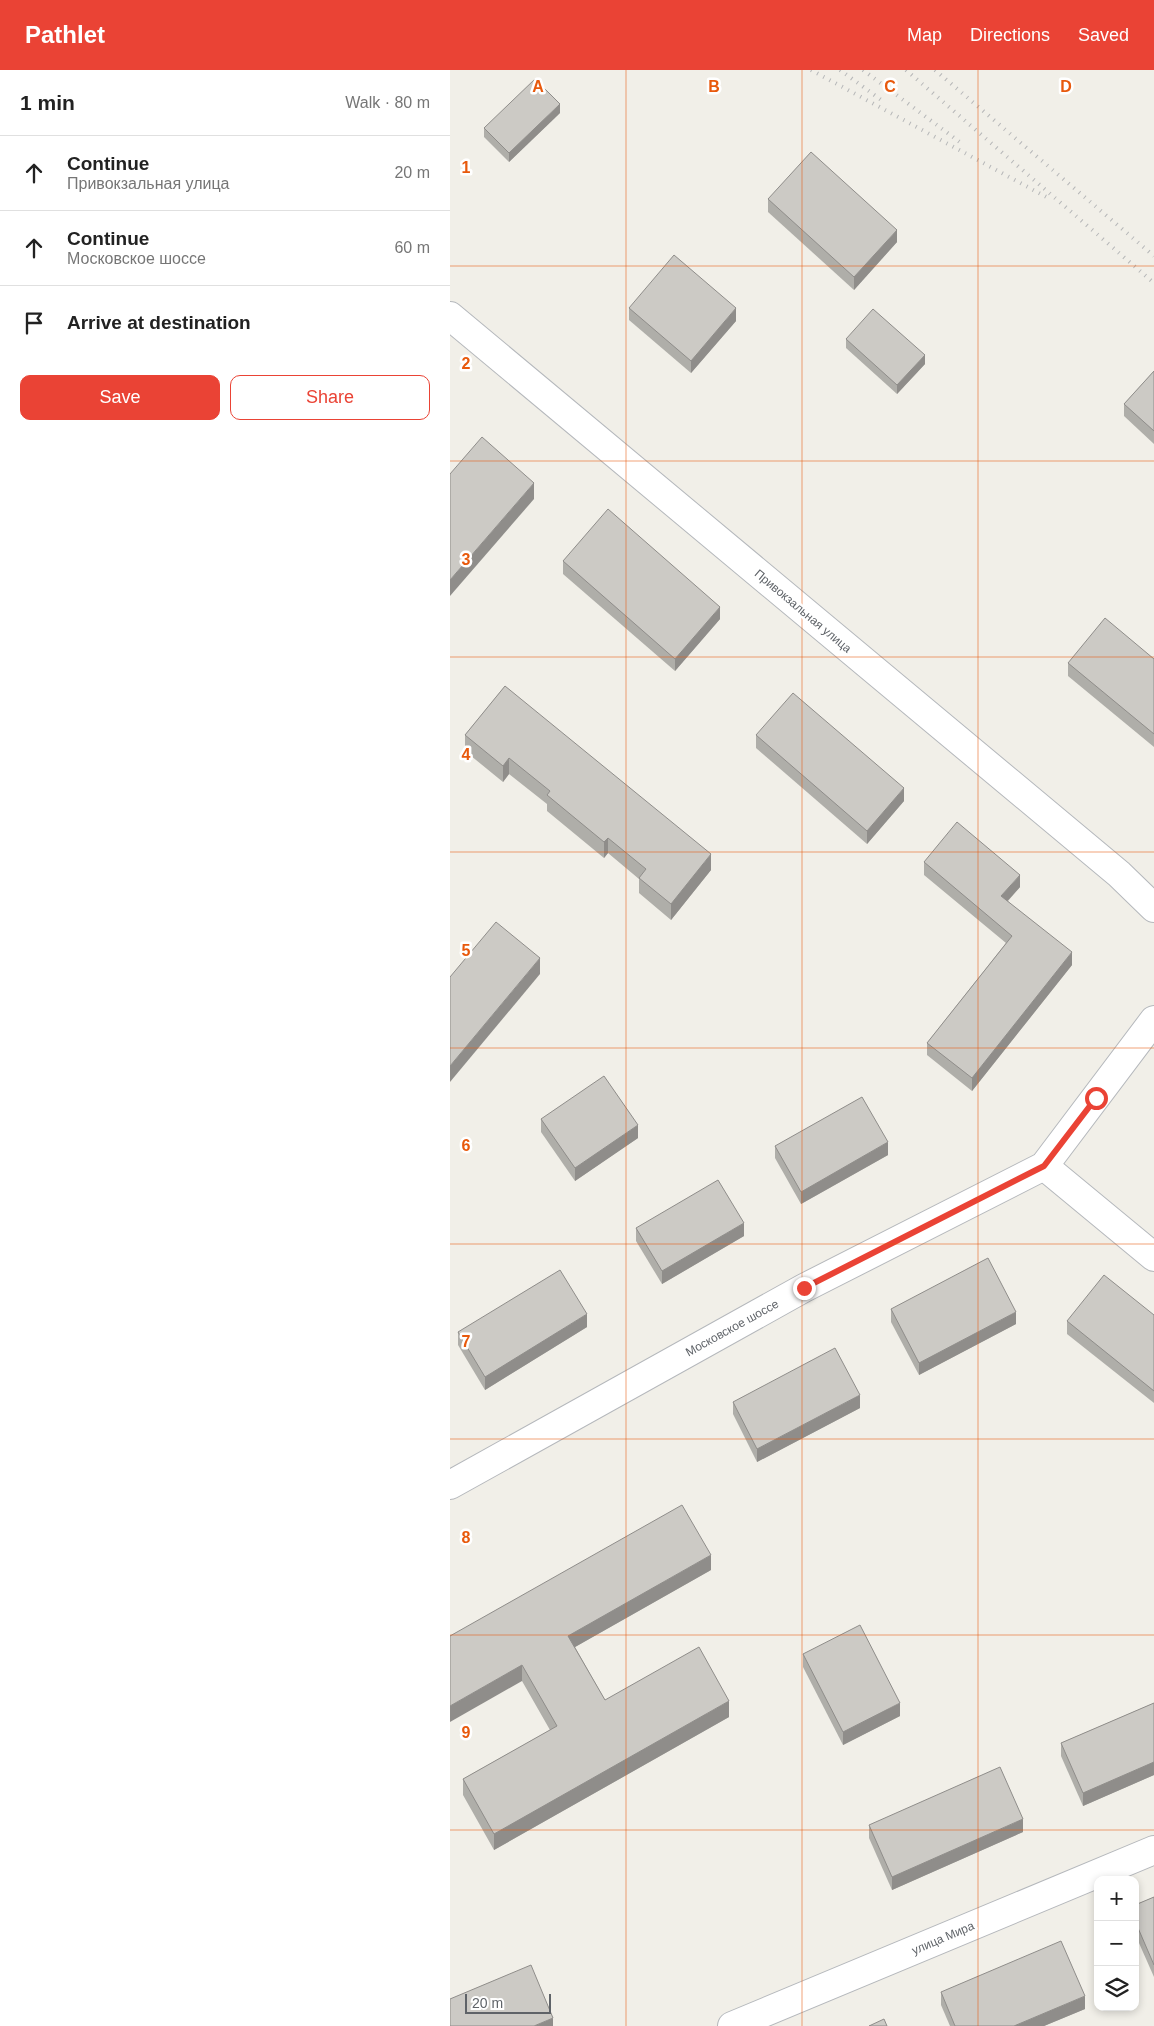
<!DOCTYPE html>
<meta charset="utf-8">
<style>
:root{--surface:#fff;--page:#f2f2f2;--text:#222;--muted:#767676;--line:#e0e0e0;--accent:#ea4335}
body{margin:0;font-family:Helvetica,sans-serif;background:var(--page);color:var(--text)}
.controls{position:absolute;right:15px;bottom:15px;display:grid;overflow:hidden;border-radius:10px;box-shadow:0 2px 8px #0003}
.controls button{width:45px;height:45px;display:grid;place-items:center;padding:0;border:0;border-bottom:1px solid var(--line);background:var(--surface);color:var(--text);font:25px sans-serif}
.scale{position:absolute;left:15px;bottom:12px;width:86px;box-sizing:border-box;padding-left:5px;border:2px solid #5f6368;border-top:0;font-size:14px;line-height:18px;white-space:nowrap;color:#5f6368;-webkit-text-stroke:4px #fff;paint-order:stroke}
.stop{position:absolute;width:15px;height:15px;margin:-11px;border:4px solid #ea4335;border-radius:50%;background:#fff}
.stop.end{background:#ea4335;border-color:#fff;box-shadow:0 1px 5px #0008}
.list{margin:0;padding:0;list-style:none}
h2{display:flex;justify-content:space-between;align-items:center;height:65px;margin:0;padding:0 20px;font-size:21px}
h2 small{font-size:16px;font-weight:400;color:var(--muted)}
.list li{display:grid;grid-template-columns:32px 1fr auto;gap:15px;align-items:center;box-sizing:border-box;height:75px;padding:0 20px;border-top:1px solid var(--line)}
.list b{display:block;font-size:19px;white-space:nowrap}
.list p{margin:0;font-size:16px;white-space:nowrap;color:var(--muted)}
.list em{font-size:16px;font-style:normal;color:var(--muted)}
.actions{display:flex;gap:10px;padding:15px 20px}
.actions a{flex:1;padding:11px 0;border:1px solid var(--accent);border-radius:10px;text-align:center;font-size:18px;color:var(--accent)}
.actions .main{background:var(--accent);color:#fff}
.icon{flex:none;width:28px;height:28px;fill:none;stroke:currentColor;stroke-width:2;stroke-linecap:round;stroke-linejoin:round}
.map{position:relative;flex:none;width:704px;height:1956px;overflow:hidden}
header{display:flex;align-items:center;gap:30px;box-sizing:border-box;height:70px;padding:0 25px;background:var(--accent);color:#fff}
header strong{font-size:24px}
nav{display:flex;gap:28px;margin-inline-start:auto;font-size:18px}
main{display:flex}
aside{flex:1;background:var(--surface)}
.map>svg:first-child{display:block}
</style>
<header>
<strong>Pathlet</strong>
<nav><a>Map</a><a>Directions</a><a>Saved</a></nav>
</header>
<main>
<aside>
<h2>1 min<small>Walk · 80 m</small></h2>
<ul class="list">
<li><svg class="icon" aria-label="ahead" viewBox="0 0 24 24"><path d="M12 20V5M6 11l6-6 6 6"/></svg><div><b>Continue</b><p>Привокзальная улица</p></div><em>20 m</em></li>
<li><svg class="icon" aria-label="ahead" viewBox="0 0 24 24"><path d="M12 20V5M6 11l6-6 6 6"/></svg><div><b>Continue</b><p>Московское шоссе</p></div><em>60 m</em></li>
<li><svg class="icon" aria-label="arrive" viewBox="0 0 24 24"><path d="M6 21V4h12l-3 4 3 4H6"/></svg><div><b>Arrive at destination</b></div></li>
</ul>
<div class="actions"><a class="main">Save</a><a>Share</a></div>
</aside>
<div class="map">
<svg width="704" height="1956" viewBox="0 0 704 1956">
<rect width="100%" height="100%" fill="#f1efe8"/>
<g fill="none" stroke-linecap="round" stroke-linejoin="round">
<defs>
<g id="minor">
<path d="M0 246 669 804 704 838"/>
<path d="M594 1096 704 1187"/>
<path d="M0 1415 354 1218 594 1096 704 950"/>
<path d="M282 1956 704 1780"/>
</g>
</defs>
<use href="#minor" stroke="#b5b8bc" stroke-width="30"/>
<use href="#minor" stroke="#fff" stroke-width="28"/>
<g stroke="#b6b7b8" stroke-width="4" stroke-dasharray="1 6" stroke-linecap="butt">
<path d="M361 0 600 129"/>
<path d="M390 0 434 32"/>
<path d="M413 0 511 73"/>
<path d="M456 0 704 213"/>
<path d="M485 0 704 186"/>
</g>
</g>
<g fill="#afaea9">
<path d="M110 43 59 92 34 67V58Z"/>
<path d="M318 129 447 172 404 220 318 142Z"/>
<path d="M179 238 286 251 241 303 179 250Z"/>
<path d="M396 269 475 294 447 324 396 278Z"/>
<path d="M704 301V374L674 346V334Z"/>
<path d="M113 491 270 549 225 601 113 504Z"/>
<path d="M704 589V677L618 606V593Z"/>
<path d="M55 616 261 800 221 850 189 823V809L158 783 154 788 97 741V734L59 704 53 712 15 681V665Z"/>
<path d="M306 665 454 731 417 774 306 678Z"/>
<path d="M474 792 570 817 558 831 622 895 522 1021 477 985V973L556 873 474 805Z"/>
<path d="M91 1049 188 1068 125 1111 91 1062Z"/>
<path d="M325 1076 438 1085 351 1134 325 1088Z"/>
<path d="M186 1158 294 1166 212 1214 186 1171Z"/>
<path d="M441 1239 566 1254 469 1305 441 1252Z"/>
<path d="M704 1245V1333L617 1264V1251Z"/>
<path d="M137 1257 35 1320 8 1275V1262Z"/>
<path d="M283 1332 410 1338 307 1392 283 1344Z"/>
<path d="M261 1500 125 1577 155 1630 279 1647 44 1780 13 1725V1709L100 1660 72 1611 0 1566Z"/>
<path d="M353 1584 450 1646 393 1675 353 1597Z"/>
<path d="M704 1633V1705L633 1736 611 1686V1673Z"/>
<path d="M419 1755 573 1762 442 1820 419 1768Z"/>
<path d="M704 1827V1907L685 1864V1835Z"/>
<path d="M491 1922 635 1939 594 1956H500L491 1935Z"/>
</g>
<g fill="#8f8d8a">
<path d="M110 34V43L59 92V83Z"/>
<path d="M447 160V172L404 220V207Z"/>
<path d="M286 238V251L241 303V291Z"/>
<path d="M475 285V294L447 324V315Z"/>
<path d="M84 413V429L0 526V510Z"/>
<path d="M270 537V549L225 601V589Z"/>
<path d="M59 688V704L53 712V696Z"/>
<path d="M454 718V731L417 774V761Z"/>
<path d="M158 768V783L154 788V772Z"/>
<path d="M261 784V800L221 850V834Z"/>
<path d="M570 805V817L551 838V826Z"/>
<path d="M622 882V895L522 1021V1008Z"/>
<path d="M90 888V904L0 1012V996Z"/>
<path d="M188 1055V1068L125 1111V1098Z"/>
<path d="M438 1072V1085L351 1134V1122Z"/>
<path d="M294 1153V1166L212 1214V1201Z"/>
<path d="M566 1242V1254L469 1305V1293Z"/>
<path d="M137 1244V1257L35 1320V1307Z"/>
<path d="M410 1325V1338L307 1392V1379Z"/>
<path d="M261 1485V1500L118 1581V1566Z"/>
<path d="M72 1595V1611L0 1652V1636Z"/>
<path d="M279 1631V1647L44 1780V1764Z"/>
<path d="M450 1633V1646L393 1675V1662Z"/>
<path d="M704 1692V1705L633 1736V1723Z"/>
<path d="M573 1749V1762L442 1820V1807Z"/>
<path d="M635 1926V1939L594 1956H564Z"/>
<path d="M103 1948V1956H84Z"/>
</g>
<g fill="#cccac5" stroke="#8f8d8a">
<path d="M85 9 110 34 59 83 34 58Z"/>
<path d="M361 82 447 160 404 207 318 129Z"/>
<path d="M224 185 286 238 241 291 179 238Z"/>
<path d="M423 239 475 285 447 315 396 269Z"/>
<path d="M704 301V361L674 334Z"/>
<path d="M32 367 84 413 0 510V404Z"/>
<path d="M158 439 270 537 225 589 113 491Z"/>
<path d="M655 548 704 589V664L618 593Z"/>
<path d="M55 616 261 784 221 834 189 808 196 799 158 768 154 772 97 725 100 721 59 688 53 696 15 665Z"/>
<path d="M343 623 454 718 417 761 306 665Z"/>
<path d="M507 752 570 805 551 826 622 882 522 1008 477 973 562 866 474 792Z"/>
<path d="M46 852 90 888 0 996V907Z"/>
<path d="M154 1006 188 1055 125 1098 91 1049Z"/>
<path d="M412 1027 438 1072 351 1122 325 1076Z"/>
<path d="M268 1110 294 1153 212 1201 186 1158Z"/>
<path d="M538 1188 566 1242 469 1293 441 1239Z"/>
<path d="M110 1200 137 1244 35 1307 8 1262Z"/>
<path d="M654 1205 704 1245V1321L617 1251Z"/>
<path d="M385 1278 410 1325 307 1379 283 1332Z"/>
<path d="M232 1435 261 1485 118 1566 155 1630 249 1577 279 1631 44 1764 13 1709 107 1656 72 1595 0 1636V1566Z"/>
<path d="M410 1555 450 1633 393 1662 353 1584Z"/>
<path d="M704 1633V1692L633 1723 611 1673Z"/>
<path d="M550 1697 573 1749 442 1807 419 1755Z"/>
<path d="M704 1827V1895L685 1851V1835Z"/>
<path d="M611 1871 635 1926 564 1956H505L491 1922Z"/>
<path d="M81 1895 103 1948 84 1956H0V1929Z"/>
<path d="M434 1949 437 1956H419Z"/>
</g>
<g fill="none" stroke-linecap="round" stroke-linejoin="round">
<path stroke="#ea4335" stroke-width="6" d="M354 1218 594 1096 646 1028"/>
</g>
<path fill="none" stroke="#e8590c" stroke-width="1" stroke-opacity="0.55" d="M176 0V1956M352 0V1956M528 0V1956M0 196H704M0 391H704M0 587H704M0 782H704M0 978H704M0 1174H704M0 1369H704M0 1565H704M0 1760H704"/>
<g text-anchor="middle" stroke-width="5" stroke-linejoin="round" paint-order="stroke">
<g font-size="12" fill="#5f6368" stroke="#fff">
<text transform="translate(353 541) rotate(40)" y="4">Привокзальная улица</text>
<text transform="translate(282 1258) rotate(-29)" y="4">Московское шоссе</text>
<text transform="translate(493 1868) rotate(-23)" y="4">улица Мира</text>
</g>
</g>
<g font-size="16" text-anchor="middle" font-weight="bold" fill="#e8590c" stroke="#fff" stroke-width="5" stroke-linejoin="round" paint-order="stroke">
<text x="88" y="22">A</text>
<text x="264" y="22">B</text>
<text x="440" y="22">C</text>
<text x="616" y="22">D</text>
<text x="16" y="103">1</text>
<text x="16" y="299">2</text>
<text x="16" y="495">3</text>
<text x="16" y="690">4</text>
<text x="16" y="886">5</text>
<text x="16" y="1081">6</text>
<text x="16" y="1277">7</text>
<text x="16" y="1473">8</text>
<text x="16" y="1668">9</text>
</g>
</svg>
<div class="controls">
<button>+</button>
<button>−</button>
<button><svg class="icon" aria-label="layers" viewBox="0 0 24 24"><path d="M12 4l9 5-9 5-9-5zM3 14l9 5 9-5"/></svg></button>
</div>
<div class="scale">20 m</div>
<div class="stop" style="left:646px;top:1028px"></div>
<div class="stop end" style="left:354px;top:1218px"></div>
</div>
</main>
